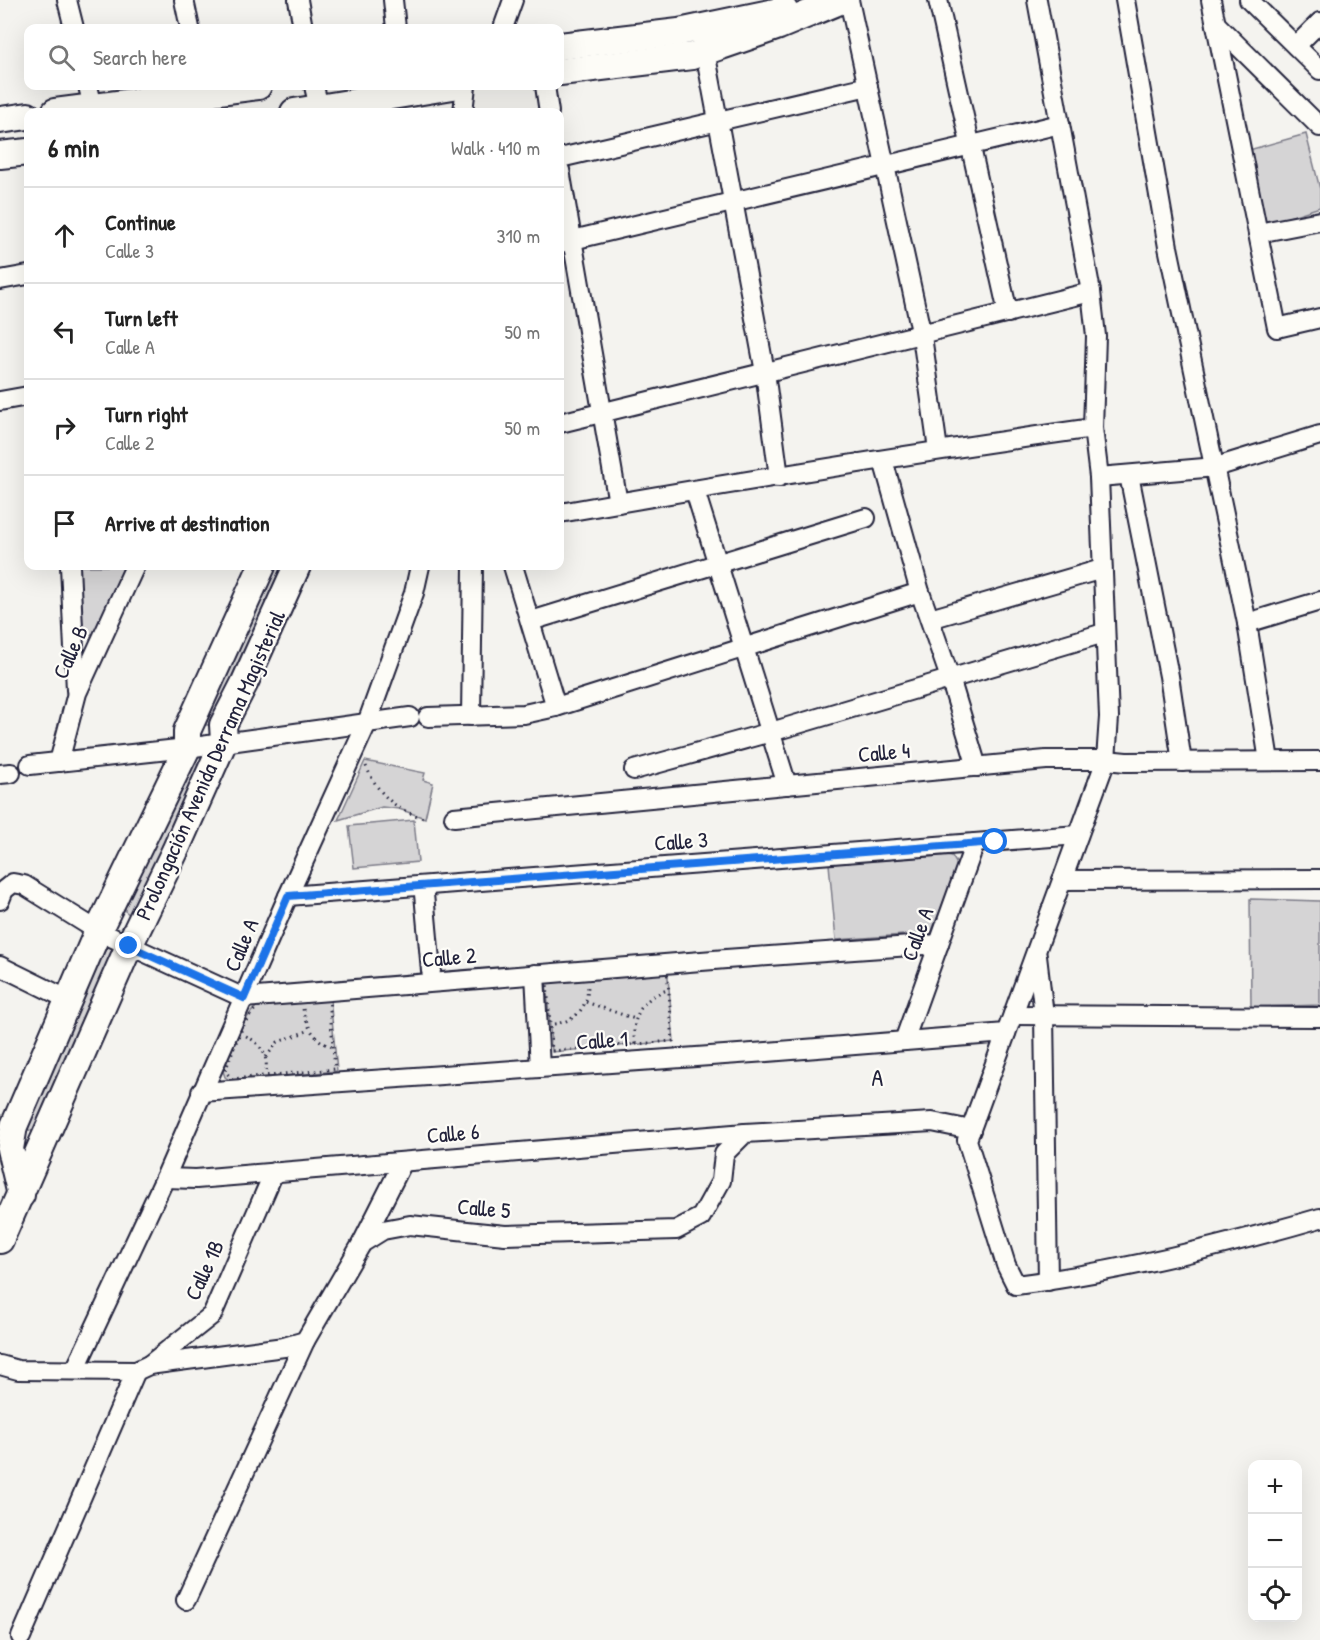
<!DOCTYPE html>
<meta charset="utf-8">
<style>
:root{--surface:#fff;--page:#f2f2f2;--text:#222;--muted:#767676;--line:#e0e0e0}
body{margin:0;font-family:"Patrick Hand",sans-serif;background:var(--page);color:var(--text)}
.controls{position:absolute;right:18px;bottom:18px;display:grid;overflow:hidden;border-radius:12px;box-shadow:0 6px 24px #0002}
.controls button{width:54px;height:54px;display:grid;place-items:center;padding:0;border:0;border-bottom:2px solid var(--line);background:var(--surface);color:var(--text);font:30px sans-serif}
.stop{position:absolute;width:18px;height:18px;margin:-14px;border:4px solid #1a73e8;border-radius:50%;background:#fff}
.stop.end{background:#1a73e8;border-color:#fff;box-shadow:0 2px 6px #0008}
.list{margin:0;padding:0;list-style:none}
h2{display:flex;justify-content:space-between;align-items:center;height:78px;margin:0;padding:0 24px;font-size:26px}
h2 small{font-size:20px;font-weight:400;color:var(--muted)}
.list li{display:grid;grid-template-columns:39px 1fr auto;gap:18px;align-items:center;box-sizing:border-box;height:96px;padding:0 24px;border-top:2px solid var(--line)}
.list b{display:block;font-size:22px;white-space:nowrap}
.list p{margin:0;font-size:20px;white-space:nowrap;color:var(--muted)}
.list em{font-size:20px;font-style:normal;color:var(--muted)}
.icon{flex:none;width:33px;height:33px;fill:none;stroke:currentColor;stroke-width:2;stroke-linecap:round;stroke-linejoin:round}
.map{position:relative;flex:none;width:1320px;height:1640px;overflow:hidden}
.search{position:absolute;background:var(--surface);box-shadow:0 6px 24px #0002;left:24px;top:24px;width:540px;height:66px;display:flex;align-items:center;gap:15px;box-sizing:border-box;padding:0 21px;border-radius:12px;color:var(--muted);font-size:22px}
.panel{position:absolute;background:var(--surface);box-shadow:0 6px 24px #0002;left:24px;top:108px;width:540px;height:462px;border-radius:12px}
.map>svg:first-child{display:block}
</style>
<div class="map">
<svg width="1320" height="1640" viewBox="0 0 1320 1640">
<rect width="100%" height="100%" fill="#f4f3ef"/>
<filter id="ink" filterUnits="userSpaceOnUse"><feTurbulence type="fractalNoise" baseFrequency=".0167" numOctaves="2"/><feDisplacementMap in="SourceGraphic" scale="12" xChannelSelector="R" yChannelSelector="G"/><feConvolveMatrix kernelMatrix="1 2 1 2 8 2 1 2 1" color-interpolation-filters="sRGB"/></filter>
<g filter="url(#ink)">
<g fill="#d5d4d5" stroke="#7c7b88" stroke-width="1.5">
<path d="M1306 134 1320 189V207L1264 225 1249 150Z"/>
<path d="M79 566H128L96 633 88 635 83 629Z"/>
<path d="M272 566H285L214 725H205L203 722Z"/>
<path d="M194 761 201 765 133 915H130L125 911V907L188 767Z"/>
<path d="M365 761 425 773 423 780 433 783 425 818 399 809 382 807 338 820Z"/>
<path d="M414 820 418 862 354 868 349 826Z"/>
<path d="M947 855 952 856 958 866 931 933 836 940 829 864Z"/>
<path d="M1250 899 1320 901V1005L1251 1007Z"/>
<path d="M108 947 116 949 34 1132 22 1127 103 953Z"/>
<path d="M667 968 674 1041 552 1052 546 981Z"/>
<path d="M330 997 337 1071 231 1081 225 1077 223 1071C232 1051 242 1015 261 1003Z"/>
</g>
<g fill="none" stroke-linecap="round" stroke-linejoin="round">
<defs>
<g id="street">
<path d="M67 0 74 28"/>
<path d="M184 0 190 28"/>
<path d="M298 0 303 28"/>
<path d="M393 0 396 28"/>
<path d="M849 0 922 336 938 450"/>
<path d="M938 0 1008 313"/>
<path d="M1037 0 1091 292 1096 336 1093 428 1099 477 1109 717 1106 760 967 1140 1006 1265 1016 1285C1119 1272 1220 1247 1320 1218"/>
<path d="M1125 0 1168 247 1247 623 1269 761"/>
<path d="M1211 0 1277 328 1320 318"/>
<path d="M1249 0 1320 70"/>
<path d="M1216 24 1320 127"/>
<path d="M503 28 513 0"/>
<path d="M1296 46 1320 22"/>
<path d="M705 51 765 372 779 477"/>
<path d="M88 86 93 107"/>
<path d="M202 86 208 112"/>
<path d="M314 86 319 108"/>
<path d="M545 86 549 112"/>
<path d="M463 112 466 86"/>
<path d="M560 158 868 86"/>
<path d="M560 170 618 503"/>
<path d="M1258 233 1320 221"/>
<path d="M560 243 1060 124"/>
<path d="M0 280 28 275"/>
<path d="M0 401 28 396"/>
<path d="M560 423 1091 292"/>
<path d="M883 460 920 592 950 678 977 767"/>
<path d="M1129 475 1169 676 1182 762"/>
<path d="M1099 477 1216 467 1320 435"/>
<path d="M695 491 787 785"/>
<path d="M560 513C737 482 915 453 1093 428"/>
<path d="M70 566 76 690"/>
<path d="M513 566 556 707"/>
<path d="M930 619 1102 569"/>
<path d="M531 621 866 518"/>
<path d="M1247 623 1320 601"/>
<path d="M471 716 473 566"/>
<path d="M428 717 524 714 556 707 920 592"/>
<path d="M59 762 77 693 135 566"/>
<path d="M30 765 187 748 410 717"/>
<path d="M634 770 771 732 1104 633"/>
<path d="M0 774 11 773"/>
<path d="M454 817 1046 760H1106L1126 762 1320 761"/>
<path d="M1062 880 1320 879"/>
<path d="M424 894 431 971"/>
<path d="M288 896 1078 835"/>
<path d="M0 900 4 890 13 883 24 885 98 931 244 998 726 959 939 944"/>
<path d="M1037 956 1044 1015 1048 1281"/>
<path d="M0 966 69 1000"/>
<path d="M535 974 540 1068"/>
<path d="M1013 1015 1320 1017"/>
<path d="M904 1041 975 843"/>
<path d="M201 1092 767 1052 1006 1033"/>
<path d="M165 1178 196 1179 745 1133"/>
<path d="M362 1243 403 1162"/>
<path d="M0 1365 18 1370 136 1371 149 1365 284 1347 305 1341 362 1243 383 1230 410 1225 505 1235 676 1230 701 1217 721 1181 724 1154 745 1133 932 1122 971 1130"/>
<path d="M149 1365 212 1315 274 1172"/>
<path d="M75 1370 165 1178 288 896 367 723 414 593 420 566"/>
<path d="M186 1600 305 1341"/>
<path d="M21 1637 136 1371"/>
</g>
<g id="secondary">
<path d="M560 46 679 32 784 10"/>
<path d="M560 72 692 56 779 26 842 0"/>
<path d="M55 112 258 86"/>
<path d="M294 112 453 86"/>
<path d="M0 120 28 116"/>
<path d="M0 155 28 152"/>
<path d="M21 1195 10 1149 14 1126 98 931 187 748V731L262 566"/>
<path d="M0 1240 129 946 175 851 224 741 223 725 244 684 297 566"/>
</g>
</defs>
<use href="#street" stroke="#22223b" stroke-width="22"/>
<use href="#secondary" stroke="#22223b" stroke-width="30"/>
<g stroke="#22223b" stroke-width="3" stroke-dasharray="1.5 4.5" stroke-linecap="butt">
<path d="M366 766C378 794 395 810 424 818"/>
<path d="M667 969 673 1041 552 1051 547 983 549 980Z"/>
<path d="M329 998 335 1069 232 1079 225 1071C233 1052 243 1015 262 1004Z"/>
<path d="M586 1002 635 1019"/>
<path d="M303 1009C307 1027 315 1042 333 1047"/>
<path d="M554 1024C577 1021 588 1007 588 984"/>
<path d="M246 1036C260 1043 268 1054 266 1071"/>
<path d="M635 1044C630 1018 643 996 668 990"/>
<path d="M266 1057 278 1042 310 1030"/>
</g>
<use href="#street" stroke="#fdfcf7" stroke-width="18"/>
<use href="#secondary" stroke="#fdfcf7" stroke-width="26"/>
</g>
</g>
<g fill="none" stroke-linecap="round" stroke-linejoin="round" filter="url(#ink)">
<path stroke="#1a73e8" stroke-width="8" d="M129 946 244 998 288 896 995 842"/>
</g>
<g text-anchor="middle" stroke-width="4.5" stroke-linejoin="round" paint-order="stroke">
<g font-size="22" fill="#22223b" stroke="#fdfcf7">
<text transform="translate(70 652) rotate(-66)" y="8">Calle B</text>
<text transform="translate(884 752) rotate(-5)" y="8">Calle 4</text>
<text transform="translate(210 765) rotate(-66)" y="8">Prolongación Avenida Derrama Magisterial</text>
<text transform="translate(681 841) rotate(-4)" y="8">Calle 3</text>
<text transform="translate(917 934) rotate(-70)" y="8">Calle A</text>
<text transform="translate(241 945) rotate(-67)" y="8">Calle A</text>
<text transform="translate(449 957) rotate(-5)" y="8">Calle 2</text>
<text transform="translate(602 1040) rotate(-4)" y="8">Calle 1</text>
<text transform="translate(453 1133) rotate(-5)" y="8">Calle 6</text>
<text transform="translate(484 1208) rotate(5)" y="8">Calle 5</text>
<text transform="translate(204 1270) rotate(-65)" y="8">Calle 1B</text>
</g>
<g font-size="24" letter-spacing="1.5" fill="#22223b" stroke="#fdfcf7">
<text x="878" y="1086">A</text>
</g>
</g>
</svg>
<div class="controls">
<button>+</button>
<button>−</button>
<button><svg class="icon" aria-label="locate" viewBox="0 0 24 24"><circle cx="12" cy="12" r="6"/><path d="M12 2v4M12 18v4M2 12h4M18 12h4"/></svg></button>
</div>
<div class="stop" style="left:995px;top:842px"></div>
<div class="stop end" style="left:129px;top:946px"></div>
<div class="search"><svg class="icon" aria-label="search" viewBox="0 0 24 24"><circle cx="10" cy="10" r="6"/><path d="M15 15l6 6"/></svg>Search here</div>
<section class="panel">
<h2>6 min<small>Walk · 410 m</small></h2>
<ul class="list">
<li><svg class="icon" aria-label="ahead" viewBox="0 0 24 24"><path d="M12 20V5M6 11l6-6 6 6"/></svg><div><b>Continue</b><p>Calle 3</p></div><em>310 m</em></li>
<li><svg class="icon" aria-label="left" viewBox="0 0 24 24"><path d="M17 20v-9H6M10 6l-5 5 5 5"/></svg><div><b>Turn left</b><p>Calle A</p></div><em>50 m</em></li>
<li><svg class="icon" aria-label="right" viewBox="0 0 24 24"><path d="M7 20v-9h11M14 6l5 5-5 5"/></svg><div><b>Turn right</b><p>Calle 2</p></div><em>50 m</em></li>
<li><svg class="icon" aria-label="arrive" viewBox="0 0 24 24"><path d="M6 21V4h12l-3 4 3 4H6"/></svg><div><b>Arrive at destination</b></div></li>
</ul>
</section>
</div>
